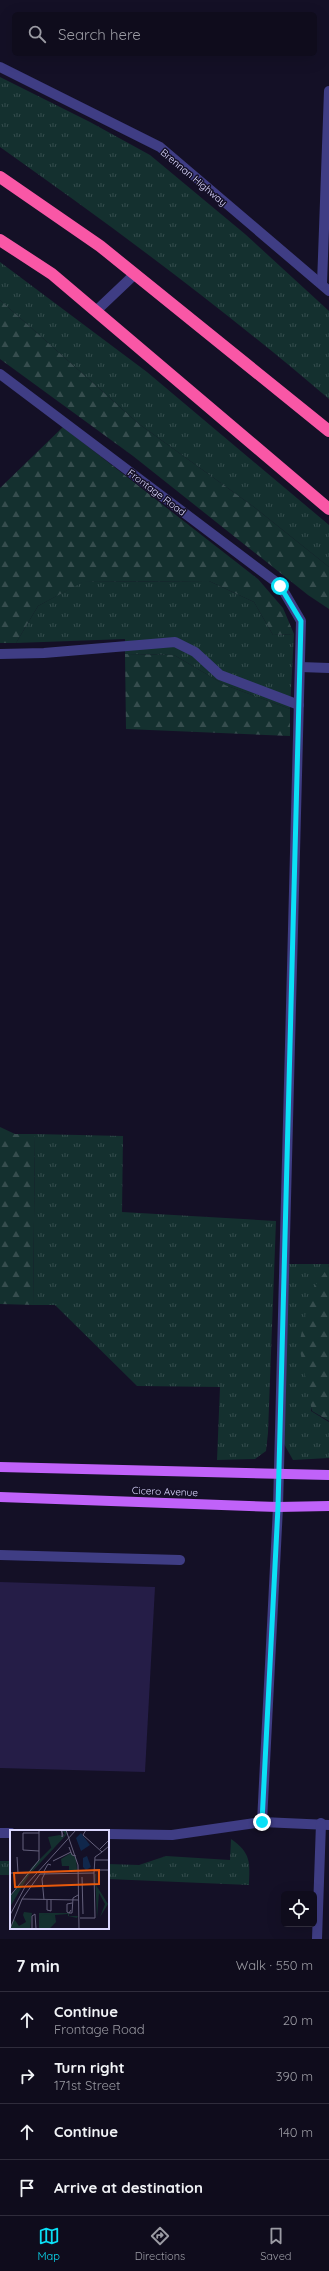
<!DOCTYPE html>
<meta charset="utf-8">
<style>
:root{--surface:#0f0c1c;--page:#1d1a29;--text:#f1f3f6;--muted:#9b9ba3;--line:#2f2c3b;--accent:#0be0f6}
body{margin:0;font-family:Quicksand,sans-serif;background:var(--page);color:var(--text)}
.controls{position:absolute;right:12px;bottom:12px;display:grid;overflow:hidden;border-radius:6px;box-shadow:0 4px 16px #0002}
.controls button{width:36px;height:36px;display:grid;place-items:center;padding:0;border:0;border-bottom:1px solid var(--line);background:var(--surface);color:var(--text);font:20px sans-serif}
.stop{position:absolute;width:12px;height:12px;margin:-9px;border:3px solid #0be0f6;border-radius:50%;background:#fff}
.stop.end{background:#0be0f6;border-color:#fff;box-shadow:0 1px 4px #0008}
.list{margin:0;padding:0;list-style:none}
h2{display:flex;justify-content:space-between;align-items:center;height:52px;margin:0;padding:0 16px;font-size:17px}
h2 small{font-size:13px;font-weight:400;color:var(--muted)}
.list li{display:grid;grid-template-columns:26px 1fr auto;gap:12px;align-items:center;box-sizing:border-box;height:56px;padding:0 16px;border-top:1px solid var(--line)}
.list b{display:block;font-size:15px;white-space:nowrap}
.list p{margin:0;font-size:13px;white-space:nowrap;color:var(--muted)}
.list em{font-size:13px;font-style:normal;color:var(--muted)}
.icon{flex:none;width:22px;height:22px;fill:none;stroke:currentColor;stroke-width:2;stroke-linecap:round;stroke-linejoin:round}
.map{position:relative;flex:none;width:329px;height:1939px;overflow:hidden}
.search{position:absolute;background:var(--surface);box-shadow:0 4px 16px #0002;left:12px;right:12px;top:12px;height:44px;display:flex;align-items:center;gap:10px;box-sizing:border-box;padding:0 14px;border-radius:6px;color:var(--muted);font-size:15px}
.sheet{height:276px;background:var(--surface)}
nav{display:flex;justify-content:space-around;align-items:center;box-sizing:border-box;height:56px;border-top:1px solid var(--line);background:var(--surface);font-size:11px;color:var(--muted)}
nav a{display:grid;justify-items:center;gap:2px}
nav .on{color:var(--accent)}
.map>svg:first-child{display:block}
</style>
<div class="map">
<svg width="329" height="1939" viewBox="0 0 329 1939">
<defs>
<pattern id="grass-tufts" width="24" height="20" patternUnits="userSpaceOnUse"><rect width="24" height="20" fill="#14302f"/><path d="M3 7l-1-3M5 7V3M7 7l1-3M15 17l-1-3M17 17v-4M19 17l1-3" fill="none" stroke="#364d4e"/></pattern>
<pattern id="forest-firs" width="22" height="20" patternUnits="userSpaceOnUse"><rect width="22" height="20" fill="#14302f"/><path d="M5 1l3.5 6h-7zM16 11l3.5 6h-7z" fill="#364d4e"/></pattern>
</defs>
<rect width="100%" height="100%" fill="#141026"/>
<g fill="url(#grass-tufts)">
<path d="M0 77 90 122 150 155 245 234 329 311V399C224 309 113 227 0 147Z"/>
<path d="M0 262 147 372 329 525V567L254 507 139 424 0 300Z"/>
<path d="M209 581 254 602 273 635 294 634 290 709 225 685 174 655 125 654V639L16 643 38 606 82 582Z"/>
<path d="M35 1134 123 1136 122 1212 276 1221 268 1433 266 1451 255 1459 217 1460 220 1387 137 1386 55 1305H33Z"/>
<path d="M288 1264H329L311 1411 329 1422V1458L293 1460 284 1444Z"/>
<path d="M231 1839C251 1853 250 1862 249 1885L108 1879V1864L139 1865 166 1856 230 1860Z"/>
<rect x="0" y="1861" width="11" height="14"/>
</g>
<g fill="url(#forest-firs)">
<path d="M0 300 139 424 254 507 329 567V609L308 595 133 456 0 359Z"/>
<path d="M63 427 258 579 283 608 294 634 273 635 254 602 209 581 83 582 38 606 16 643H0V488Z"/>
<path d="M125 654 174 655 225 685 290 709V736L126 729Z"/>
<path d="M0 1127 15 1134H35L33 1305 0 1304Z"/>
<path d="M329 1266V1421L312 1411 299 1345 310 1293Z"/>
</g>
<path fill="#251d47" d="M0 1582 155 1587 145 1772 0 1768Z"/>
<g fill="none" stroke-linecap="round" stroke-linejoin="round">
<g stroke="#3f3d84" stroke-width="10">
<path d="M0 67 160 147 329 291"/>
<path d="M322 284 329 91"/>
<path d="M96 311 135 274"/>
<path d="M0 374 280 585 301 621 278 1507 262 1822 329 1825"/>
<path d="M0 654 44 653 175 642 195 652 220 675 299 705"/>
<path d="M300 667 329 668"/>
<path d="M0 1555 180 1560"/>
<path d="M0 1833H11"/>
<path d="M108 1834 172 1835 262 1822"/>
<path d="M317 1939 321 1823"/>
</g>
<g stroke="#c062f9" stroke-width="10">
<path d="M0 1467 329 1475"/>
<path d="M0 1497 278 1507 329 1506"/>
</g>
<g stroke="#f957a6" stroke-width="12">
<path d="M0 177 100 246 329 431"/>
<path d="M0 240 52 274 329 509"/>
</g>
</g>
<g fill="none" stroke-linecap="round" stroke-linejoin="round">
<path stroke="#0be0f6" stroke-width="5" d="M262 1822 278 1507 301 621 280 586"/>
</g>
<g text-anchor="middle" stroke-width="3" stroke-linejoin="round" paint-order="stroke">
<g font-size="10" fill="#dbd7fe" stroke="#141026">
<text transform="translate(194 177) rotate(40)" y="4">Brennan Highway</text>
<text transform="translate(157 492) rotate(37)" y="4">Frontage Road</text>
<text transform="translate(165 1491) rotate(2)" y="4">Cicero Avenue</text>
</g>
</g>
<g transform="translate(10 1830)">
<rect width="99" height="99" fill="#141026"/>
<path d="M52 0H55L57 4 19 45 0 77V66L22 37 55 4ZM85 44H86V55L98 74 90 87 95 74 89 63 87 88ZM29 83H59V86H68L67 88 58 86V84L45 85 46 92 39 99H29Z" fill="#14302f"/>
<path d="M50 5 53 7 42 20 38 7ZM61 23 66 28 67 40 63 42 59 41V36H52L51 29ZM14 82 22 83 20 99H0L4 89 9 96 16 92 13 85Z" fill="#14302f"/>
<path d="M30 91a7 7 0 1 1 14 0a7 7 0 1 1-14 0Z" fill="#14302f"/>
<path d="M71 3 80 15 71 21 66 8ZM77 26 81 37 76 40 73 37V28Z" fill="#10274b"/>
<path fill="none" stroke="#64607c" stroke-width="1" d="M51 0 53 5 52 7V1M56 0 68 35 69 99M76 0 73 5 92 22 99 16M29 3H13V20L29 21M59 17 62 25 66 26M90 19 99 10M7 27 8 43M85 30H99M43 31 61 22M84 40H99M0 43H16M33 43 38 34 41 35M72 47 73 84M0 66 29 30V0M12 69 69 70M34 70 32 49 35 43M37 70V80L41 81V70M61 80 59 83H62L63 68 68 65M59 83 57 82V74L62 73M0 85 16 55 66 0M70 88H85L84 43M0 99 12 69 30 44 84 43 85 27 92 22M22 99V86L25 84 26 99"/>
<path fill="#e8590c" fill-opacity="0.15" stroke="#e8590c" stroke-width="2" d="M89 40V54L5 57 4 43Z"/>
<rect width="99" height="99" fill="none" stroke="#dbd7fe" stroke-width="2"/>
</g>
</svg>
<div class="controls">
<button><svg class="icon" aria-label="locate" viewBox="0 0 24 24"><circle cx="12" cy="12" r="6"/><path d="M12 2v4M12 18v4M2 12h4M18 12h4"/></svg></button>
</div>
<div class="stop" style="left:280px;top:586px"></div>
<div class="stop end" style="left:262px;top:1822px"></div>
<div class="search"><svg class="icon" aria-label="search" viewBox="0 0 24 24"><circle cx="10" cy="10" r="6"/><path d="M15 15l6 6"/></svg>Search here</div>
</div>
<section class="sheet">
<h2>7 min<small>Walk · 550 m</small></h2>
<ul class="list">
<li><svg class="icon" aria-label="ahead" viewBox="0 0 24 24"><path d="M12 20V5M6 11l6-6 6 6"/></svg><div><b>Continue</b><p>Frontage Road</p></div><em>20 m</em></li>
<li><svg class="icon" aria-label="right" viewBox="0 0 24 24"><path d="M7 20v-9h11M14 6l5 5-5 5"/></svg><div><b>Turn right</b><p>171st Street</p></div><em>390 m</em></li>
<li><svg class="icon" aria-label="ahead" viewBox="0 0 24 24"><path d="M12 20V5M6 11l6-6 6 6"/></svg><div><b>Continue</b></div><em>140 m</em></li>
<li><svg class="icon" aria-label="arrive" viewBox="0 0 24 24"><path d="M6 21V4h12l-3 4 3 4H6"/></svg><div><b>Arrive at destination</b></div></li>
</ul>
</section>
<nav>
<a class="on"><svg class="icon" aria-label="map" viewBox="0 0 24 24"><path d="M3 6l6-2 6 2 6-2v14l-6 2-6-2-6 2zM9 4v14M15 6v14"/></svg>Map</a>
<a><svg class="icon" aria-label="directions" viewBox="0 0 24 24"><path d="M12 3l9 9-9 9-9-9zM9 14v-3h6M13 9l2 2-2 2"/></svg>Directions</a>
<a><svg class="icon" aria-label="saved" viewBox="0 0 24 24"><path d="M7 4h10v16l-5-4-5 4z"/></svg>Saved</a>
</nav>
